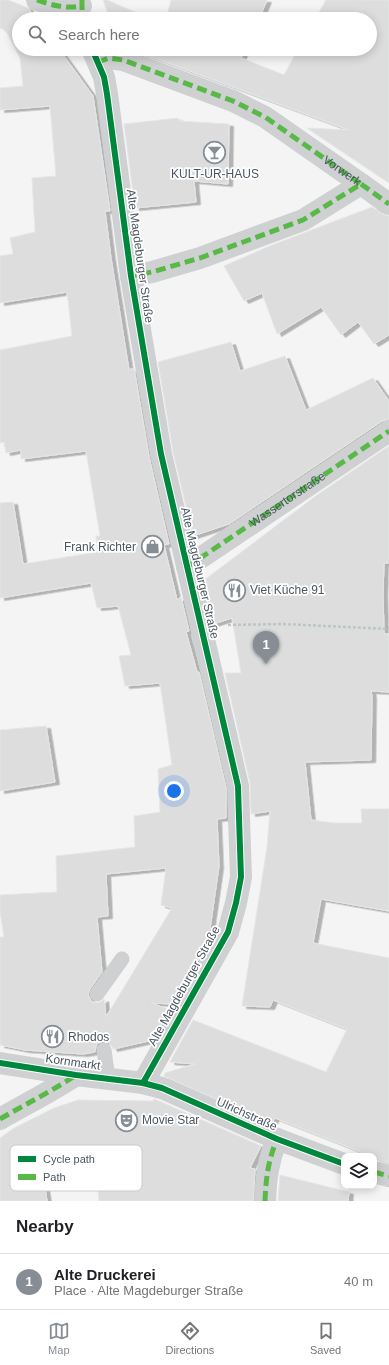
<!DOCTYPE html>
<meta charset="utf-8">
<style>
:root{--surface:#fff;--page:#f2f2f2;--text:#202124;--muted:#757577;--line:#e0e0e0;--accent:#868d94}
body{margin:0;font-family:Helvetica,sans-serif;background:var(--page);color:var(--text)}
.controls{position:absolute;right:12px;bottom:12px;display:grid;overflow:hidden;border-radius:8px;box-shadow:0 2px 10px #0003}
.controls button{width:36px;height:36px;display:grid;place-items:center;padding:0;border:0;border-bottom:1px solid var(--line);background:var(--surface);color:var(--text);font:20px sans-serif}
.you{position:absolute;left:174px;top:791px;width:14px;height:14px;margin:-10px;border:3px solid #fff;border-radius:50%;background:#1a73e8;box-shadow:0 0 0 6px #1a73e833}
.badge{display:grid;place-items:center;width:26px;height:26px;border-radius:50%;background:var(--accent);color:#fff;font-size:13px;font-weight:700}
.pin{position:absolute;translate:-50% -33px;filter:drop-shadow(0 1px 2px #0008)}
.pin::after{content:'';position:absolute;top:21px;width:14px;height:12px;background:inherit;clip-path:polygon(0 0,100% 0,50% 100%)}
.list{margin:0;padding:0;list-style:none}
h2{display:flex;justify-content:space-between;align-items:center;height:52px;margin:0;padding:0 16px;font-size:17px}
h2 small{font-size:13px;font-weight:400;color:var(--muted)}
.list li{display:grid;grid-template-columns:26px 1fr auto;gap:12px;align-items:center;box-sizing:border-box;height:56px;padding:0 16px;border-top:1px solid var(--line)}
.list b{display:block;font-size:15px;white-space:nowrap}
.list p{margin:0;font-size:13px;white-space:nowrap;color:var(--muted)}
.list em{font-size:13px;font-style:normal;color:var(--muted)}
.icon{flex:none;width:22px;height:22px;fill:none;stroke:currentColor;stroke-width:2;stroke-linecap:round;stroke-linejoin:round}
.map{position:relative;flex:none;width:389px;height:1201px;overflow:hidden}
.search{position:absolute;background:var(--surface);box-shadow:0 2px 10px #0003;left:12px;right:12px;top:12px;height:44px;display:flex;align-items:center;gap:10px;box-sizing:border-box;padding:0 14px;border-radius:22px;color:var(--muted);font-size:15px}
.sheet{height:108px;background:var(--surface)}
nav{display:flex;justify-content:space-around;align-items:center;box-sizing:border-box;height:56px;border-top:1px solid var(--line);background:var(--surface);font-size:11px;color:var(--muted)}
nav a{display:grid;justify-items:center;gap:2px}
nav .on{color:var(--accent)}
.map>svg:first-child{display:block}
</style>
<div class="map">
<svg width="389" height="1201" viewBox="0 0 389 1201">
<defs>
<filter id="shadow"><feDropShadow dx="4.5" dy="2.5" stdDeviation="0" flood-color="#0004"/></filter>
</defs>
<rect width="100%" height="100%" fill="#f4f4f4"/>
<g fill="#ddddde" stroke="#e5e6e7" fill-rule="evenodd" filter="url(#shadow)">
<path d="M0 0H8L28 8 36 19H19V49H59L93 96 110 211H105L111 258 129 370 134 368 149 457 169 544 164 545 177 600 181 597 189 631 186 632 197 672H199L226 788V818L217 819 219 866 208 943 173 1004 151 1003 170 1010 153 1040 113 1049 111 1045 108 1042 102 1041 98 1043 96 1046 95 1052 83 1054 25 1050 0 1045V937H4L0 912V895L57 892 56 856 135 847 134 816 160 812 158 769 172 765 160 683 125 686 119 656 131 655 118 606 97 608 91 583 0 598V503L13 502 23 564 98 552 96 536H100L86 451 21 459V450L6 453 4 442 0 443V350L72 336 67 292 0 303V256L13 254 10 238 35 232 32 178 56 176 50 106 0 110V88L23 86 20 58 6 31 0 28ZM166 868 161 905 172 908 106 1017 104 999 100 1002 96 1003 91 1001 89 997 88 994 90 989 102 972 97 917 108 916 106 874Z"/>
<path d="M103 0H107L148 18 149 14 162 19H110Z"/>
<path d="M171 0H267L259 19H166Z"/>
<path d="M326 0H389V183L307 128 349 130 131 49H245L241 58 284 75 298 49H370V19H315Z"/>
<path d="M178 118 179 121 229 124 228 184 194 181 196 202 135 208 124 124Z"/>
<path d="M372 207 382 214 389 216V335L374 344 358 322 341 335 321 307 277 334 262 293 244 301 224 266 272 245Z"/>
<path d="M231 342 240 371 285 356 306 410 373 378 389 401V419L382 421 229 524 193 536 173 452 158 362Z"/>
<path d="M389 446V563H384L383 593 384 634H389V692L371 691 372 696 371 760 305 762 311 820 335 823H362L361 809H389V911L321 899 313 943 389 958V1163L275 1118 272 1123 164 1076 165 1073 195 1064 170 1062 193 1020 326 1072 347 1029 273 1000 270 1007 242 1006 267 847 270 811 251 814 250 783 225 673H241L232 618 213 624 203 581 317 495Z"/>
<path d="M46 726 55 782 0 791V730Z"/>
<path d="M154 1099 261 1146 250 1168 255 1169 253 1201H99L96 1171 45 1188 47 1201H0V1138L14 1128 54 1108 78 1100 153 1101Z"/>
<path d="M280 1175 349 1192 348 1201H278Z"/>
</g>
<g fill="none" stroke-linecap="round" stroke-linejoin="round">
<path stroke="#bcc7c4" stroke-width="2.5" stroke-dasharray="3 2" stroke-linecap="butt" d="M228 625 283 624 389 629"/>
<g stroke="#ced0d2" stroke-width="15">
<path d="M97 994 122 959"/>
<path d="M104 1050 108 1079"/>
</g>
<g stroke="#ced0d2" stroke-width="22">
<path d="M37 0C51 5 66 9 81 6"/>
<path d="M92 49 104 77 107 94 131 276 161 454 238 786 239 818 241 877 236 903 228 932 143 1083"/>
<path d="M98 62 109 58 123 60 233 101 265 117 361 184 303 220 200 258 152 272 131 276"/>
<path d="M361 184 389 204"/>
<path id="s1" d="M187 567 389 431"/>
<path d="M0 1063 76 1075 143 1083 162 1088 277 1139 344 1164"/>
<path d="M0 1119C26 1104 52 1091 76 1075"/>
<path d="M374 1172 389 1176"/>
<path d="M265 1201C266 1178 268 1161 277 1139"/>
</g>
<g stroke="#58b947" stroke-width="5" stroke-dasharray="10 5" stroke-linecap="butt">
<path d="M37 0C51 5 66 9 81 6"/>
<path d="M82 0V19"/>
<path id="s2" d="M98 62 109 58 123 60 233 101 265 117 361 184 303 220 200 258 152 272 131 276"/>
<path d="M361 184 389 204"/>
<path d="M187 567 389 431"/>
<path d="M0 1119C26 1104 52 1091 76 1075"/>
<path d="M374 1172 389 1176"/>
<path d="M265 1201C266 1178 268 1161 277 1139"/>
</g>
<defs>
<g id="cycleway">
<path d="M92 49 104 77 107 94 131 276 161 454 238 786 239 818 241 877 236 903 228 932 143 1083"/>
<path d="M0 1063 76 1075 143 1083 162 1088 277 1139 344 1164"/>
</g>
</defs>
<use href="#cycleway" stroke="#fff" stroke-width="8"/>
<use href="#cycleway" stroke="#00873e" stroke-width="6"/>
</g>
<defs>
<symbol id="bar-ring" viewBox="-11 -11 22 22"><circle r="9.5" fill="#fff" stroke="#868d94" stroke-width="1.5"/><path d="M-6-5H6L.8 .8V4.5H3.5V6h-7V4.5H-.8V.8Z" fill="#868d94"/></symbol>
<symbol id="shop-ring" viewBox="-11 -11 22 22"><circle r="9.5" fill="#fff" stroke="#868d94" stroke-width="1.5"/><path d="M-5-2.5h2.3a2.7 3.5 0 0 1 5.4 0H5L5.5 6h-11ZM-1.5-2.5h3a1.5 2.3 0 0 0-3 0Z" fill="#868d94"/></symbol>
<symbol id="restaurant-ring" viewBox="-11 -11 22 22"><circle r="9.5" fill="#fff" stroke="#868d94" stroke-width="1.5"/><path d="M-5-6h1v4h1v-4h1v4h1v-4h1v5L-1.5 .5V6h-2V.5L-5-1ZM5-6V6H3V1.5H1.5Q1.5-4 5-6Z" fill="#868d94"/></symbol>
<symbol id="theatre-ring" viewBox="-11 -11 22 22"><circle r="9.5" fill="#fff" stroke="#868d94" stroke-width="1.5"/><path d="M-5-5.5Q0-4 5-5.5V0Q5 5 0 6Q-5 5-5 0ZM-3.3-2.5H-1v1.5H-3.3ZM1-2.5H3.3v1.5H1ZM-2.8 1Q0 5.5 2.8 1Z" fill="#868d94"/></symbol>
</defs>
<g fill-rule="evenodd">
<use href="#bar-ring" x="202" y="140" width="25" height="25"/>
<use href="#shop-ring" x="140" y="534" width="25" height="25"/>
<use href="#restaurant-ring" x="222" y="578" width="25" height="25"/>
<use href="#restaurant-ring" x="40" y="1024" width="25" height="25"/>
<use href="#theatre-ring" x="114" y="1108" width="25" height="25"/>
</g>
<g text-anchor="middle" stroke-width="3.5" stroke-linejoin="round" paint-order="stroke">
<g font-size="12" fill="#4a5661" stroke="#fff">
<text dy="4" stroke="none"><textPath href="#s2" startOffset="273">Vorwerk</textPath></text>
<text transform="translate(140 256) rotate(82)" y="4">Alte Magdeburger Straße</text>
<text dy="4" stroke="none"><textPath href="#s1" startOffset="121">Wassertorstraße</textPath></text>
<text transform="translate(200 573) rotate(77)" y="4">Alte Magdeburger Straße</text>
<text transform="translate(184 986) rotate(-61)" y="4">Alte Magdeburger Straße</text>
<text transform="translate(73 1062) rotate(8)" y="4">Kornmarkt</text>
<text transform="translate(247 1114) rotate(24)" y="4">Ulrichstraße</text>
</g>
<g font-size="12" fill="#4a5661" stroke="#fff" text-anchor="start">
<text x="215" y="178" text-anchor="middle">KULT-UR-HAUS</text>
<text x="136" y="551" text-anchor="end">Frank Richter</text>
<text x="250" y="594">Viet Küche 91</text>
<text x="68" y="1041">Rhodos</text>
<text x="142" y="1124">Movie Star</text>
</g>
</g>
<rect x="10" y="1145" width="132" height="46" rx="6" fill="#fff" stroke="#c9ccd0" stroke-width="1"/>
<rect x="18" y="1156" width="18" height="6" fill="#00873e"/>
<rect x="18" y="1174" width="18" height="6" fill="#58b947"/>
<g font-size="11" fill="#4a5661">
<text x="43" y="1163">Cycle path</text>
<text x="43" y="1181">Path</text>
</g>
</svg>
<div class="controls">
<button><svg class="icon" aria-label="layers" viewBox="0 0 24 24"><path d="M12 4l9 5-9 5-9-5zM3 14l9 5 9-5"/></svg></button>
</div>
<div class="you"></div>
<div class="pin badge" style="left:266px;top:664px">1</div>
<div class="search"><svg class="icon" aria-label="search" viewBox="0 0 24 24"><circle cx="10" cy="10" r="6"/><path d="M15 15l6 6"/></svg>Search here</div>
</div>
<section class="sheet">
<h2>Nearby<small></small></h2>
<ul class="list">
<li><span class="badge">1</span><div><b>Alte Druckerei</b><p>Place · Alte Magdeburger Straße</p></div><em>40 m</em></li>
</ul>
</section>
<nav>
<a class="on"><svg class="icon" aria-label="map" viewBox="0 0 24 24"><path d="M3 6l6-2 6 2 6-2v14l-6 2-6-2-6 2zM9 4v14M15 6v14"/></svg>Map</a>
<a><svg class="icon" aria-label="directions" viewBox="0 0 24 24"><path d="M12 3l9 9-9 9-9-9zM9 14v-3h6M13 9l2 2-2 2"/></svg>Directions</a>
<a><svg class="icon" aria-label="saved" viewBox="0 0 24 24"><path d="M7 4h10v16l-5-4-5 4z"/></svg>Saved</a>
</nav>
